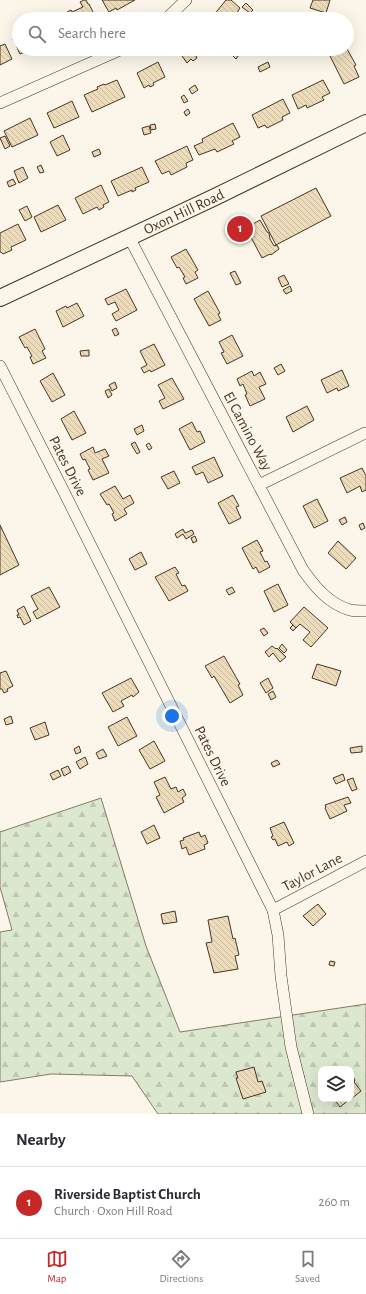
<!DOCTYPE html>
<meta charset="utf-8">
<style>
:root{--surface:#fff;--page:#f7f7f7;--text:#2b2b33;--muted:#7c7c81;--line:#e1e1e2;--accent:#c62828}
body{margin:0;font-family:"Alegreya Sans",sans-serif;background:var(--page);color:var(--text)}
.controls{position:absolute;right:12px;bottom:12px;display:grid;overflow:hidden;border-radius:8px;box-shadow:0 4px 16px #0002}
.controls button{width:36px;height:36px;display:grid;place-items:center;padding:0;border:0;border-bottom:1px solid var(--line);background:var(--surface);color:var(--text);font:20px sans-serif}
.you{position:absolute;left:172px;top:716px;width:14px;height:14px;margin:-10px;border:3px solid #fff;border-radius:50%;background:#1a73e8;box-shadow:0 0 0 6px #1a73e833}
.badge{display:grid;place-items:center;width:26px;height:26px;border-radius:50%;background:var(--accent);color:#fff;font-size:13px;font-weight:700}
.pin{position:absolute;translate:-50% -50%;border:2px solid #fff;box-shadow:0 1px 4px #0006}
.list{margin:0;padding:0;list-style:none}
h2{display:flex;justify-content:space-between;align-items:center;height:52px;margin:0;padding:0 16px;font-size:17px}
h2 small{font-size:13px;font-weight:400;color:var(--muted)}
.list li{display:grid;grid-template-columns:26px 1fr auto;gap:12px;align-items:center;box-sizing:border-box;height:72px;padding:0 16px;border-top:1px solid var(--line)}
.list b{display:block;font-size:15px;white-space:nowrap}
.list p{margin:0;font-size:13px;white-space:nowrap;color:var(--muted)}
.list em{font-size:13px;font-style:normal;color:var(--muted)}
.icon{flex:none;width:22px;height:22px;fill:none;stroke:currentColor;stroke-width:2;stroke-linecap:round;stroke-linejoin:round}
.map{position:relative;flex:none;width:366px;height:1114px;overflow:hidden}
.search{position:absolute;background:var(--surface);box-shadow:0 4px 16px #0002;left:12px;right:12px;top:12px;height:44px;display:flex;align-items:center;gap:10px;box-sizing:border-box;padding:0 14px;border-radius:22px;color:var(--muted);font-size:15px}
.sheet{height:124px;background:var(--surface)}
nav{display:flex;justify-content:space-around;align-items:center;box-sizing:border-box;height:56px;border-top:1px solid var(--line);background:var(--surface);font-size:11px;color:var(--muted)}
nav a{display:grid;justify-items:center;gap:2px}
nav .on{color:var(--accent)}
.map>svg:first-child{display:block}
</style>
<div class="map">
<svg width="366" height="1114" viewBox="0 0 366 1114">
<defs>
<pattern id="forest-firs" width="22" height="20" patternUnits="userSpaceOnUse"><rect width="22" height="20" fill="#dce7d0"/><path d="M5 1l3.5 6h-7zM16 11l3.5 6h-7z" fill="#bec7b2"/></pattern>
<pattern id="building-back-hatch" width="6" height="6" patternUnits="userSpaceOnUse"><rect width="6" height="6" fill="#ecdcbc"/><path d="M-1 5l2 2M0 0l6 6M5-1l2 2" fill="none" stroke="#ccbda1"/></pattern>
</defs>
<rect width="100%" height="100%" fill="#fbf6e9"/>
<path fill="url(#forest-firs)" stroke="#887966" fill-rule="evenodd" d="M101 798 146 946 180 1032 366 1004V1114H158L132 1076 51 1074 0 1082V932L12 930 0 887V832ZM321 1069H351V1099H321Z"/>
<g fill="url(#building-back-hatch)" stroke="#4a3520">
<path d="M84 0H86L88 4H89L96 18 57 19 68 14 67 12 71 10 72 12 83 7 80 2Z"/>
<path d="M102 0H135L117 10 116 8 109 12Z"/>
<path d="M226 0H231L240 8 233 19H216L213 16Z"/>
<path d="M313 0H330L326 13 310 8Z"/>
<path d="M246 3 253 10 250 13 242 7Z"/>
<path d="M295 15 296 19H281L280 17Z"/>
<path d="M19 36V49H31L20 54 13 39Z"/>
<path d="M5 44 12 59 0 65V46Z"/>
<path d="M177 49H205L196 56 197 58 193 61 191 59 187 63Z"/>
<path d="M335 49H347L356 65 354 66 359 77 344 84 328 52Z"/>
<path d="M234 50 239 55 236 59 230 53Z"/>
<path d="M158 62 165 77 153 83 154 85 150 87 149 85 144 88 137 73Z"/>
<path d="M268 62 270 67 260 72 258 67Z"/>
<path d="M117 80 125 97 92 112 84 95 98 89 97 87 104 84 105 85Z"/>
<path d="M323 80 330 93 322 97 324 100 307 108 306 105 298 109 292 95Z"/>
<path d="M195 85 198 90 192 94 189 89Z"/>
<path d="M184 95 188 101 184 103 181 97Z"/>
<path d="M283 99 290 113 282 117 283 120 267 128 265 125 258 128 252 115Z"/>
<path d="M72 101 79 117 54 128 47 113Z"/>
<path d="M188 109 190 113 186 116 184 112Z"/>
<path d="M30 118 38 135 12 147 4 131Z"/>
<path d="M233 123 240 137 232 141 234 144 217 152 215 149 199 155 194 146 203 142 202 139Z"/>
<path d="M155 124 156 129 151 130 150 125Z"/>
<path d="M149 126 151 133 144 135 142 128Z"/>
<path d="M63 135 70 150 57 156 50 142Z"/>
<path d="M5 136 10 146 5 149 0 138Z"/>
<path d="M187 146 193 160 186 163 187 167 171 175 169 171 162 174 155 161Z"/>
<path d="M99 149 101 154 94 157 92 152Z"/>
<path d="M41 165 44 172 40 173 37 167Z"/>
<path d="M23 167 28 178 19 183 14 171Z"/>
<path d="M142 167 149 182 135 188 136 190 132 192V190L118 196 111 181Z"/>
<path d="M13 179 16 184 9 187 7 182Z"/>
<path d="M101 185 109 202 103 205 104 207 99 210 97 207 83 214 75 198Z"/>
<path d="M316 188 331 216 276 245 261 216Z"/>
<path d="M58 205 66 220 41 232 34 217Z"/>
<path d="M27 206 32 217 25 221 19 210Z"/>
<path d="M260 220 267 232 269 233 270 239 274 246 277 245 279 249 271 255 270 254 262 258 246 228Z"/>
<path d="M18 224 26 240 11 247 12 250 3 254 1 252H0V233Z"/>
<path d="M186 249 198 270 195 272 198 278 186 284 183 278 185 277 179 267 177 268 171 257Z"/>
<path d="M235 271 241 283 236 285 230 273Z"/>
<path d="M284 275 289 284 282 287 278 278Z"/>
<path d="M290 286 292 291 286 294 283 290Z"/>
<path d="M126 289 137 310 116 321 112 314 119 310 115 302 108 305 105 299Z"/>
<path d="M208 291 220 313 218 314 221 320 209 326 194 299Z"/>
<path d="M77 303 84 316 63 327 56 311 66 306 67 308Z"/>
<path d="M116 328 119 334 115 336 112 330Z"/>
<path d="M35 329 45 349 42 351 46 358 33 364 30 357 32 356 27 347 25 348 19 337Z"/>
<path d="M232 335 243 356 227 364 221 353 224 352 219 342Z"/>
<path d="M154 344 165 365 151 372 150 370 144 373 141 368 147 365 140 351Z"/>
<path d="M89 350V356H81L80 351Z"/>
<path d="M281 364 285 371 278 375 274 368Z"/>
<path d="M342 370 349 386 338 391 337 388 327 393 321 380Z"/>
<path d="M252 371 254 376 260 372 266 384 259 387 265 399 250 406 245 395 247 394 243 384 240 386 237 379Z"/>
<path d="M53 373 65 395 52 402 40 381Z"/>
<path d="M172 378 184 399 163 409 159 401 165 398 158 385Z"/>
<path d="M115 382 117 388 112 391 109 385Z"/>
<path d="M109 389 112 395 108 398 105 391Z"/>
<path d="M307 406 314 420 293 432 286 417Z"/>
<path d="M74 411 86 433 72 440 61 419Z"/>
<path d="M192 422 197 432 200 431 205 442 190 450 179 429Z"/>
<path d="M142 425 144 431 137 435 134 429Z"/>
<path d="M135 442 140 452 137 454 131 444Z"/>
<path d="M149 443 152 448 149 450 146 445Z"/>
<path d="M93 447 95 453 105 449 109 456 102 459 109 473 93 480 88 470 90 469 85 459 83 460 80 454Z"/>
<path d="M214 457 223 476 208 483 203 472 196 475 192 467Z"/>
<path d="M362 468 366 476V490L362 492 360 486 347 493 340 478Z"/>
<path d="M174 471 180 483 168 489 161 477Z"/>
<path d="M115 486 123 499 130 495 134 503 124 509 127 514 115 521 112 514 114 513 109 504 107 505 100 494Z"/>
<path d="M233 495 239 506 236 507 241 518 229 524 218 503Z"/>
<path d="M317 499 328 521 314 528 303 506Z"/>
<path d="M345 517 347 522 342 525 339 520Z"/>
<path d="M363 523 365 528 361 530 359 525Z"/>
<path d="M0 525 19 565 0 575Z"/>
<path d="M183 529 185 533 192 530 194 534 186 539 183 534 177 538 175 534Z"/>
<path d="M195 536 197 541 193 543 191 538Z"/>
<path d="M257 540 263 551 260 552 265 562 267 561 270 567 259 573 256 567 253 569 242 548Z"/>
<path d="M338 541 356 558 346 569 328 553Z"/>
<path d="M141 552 147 564 135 570 129 559Z"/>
<path d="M175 567 179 573 176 574 182 586 185 585 188 591 169 601 155 577Z"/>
<path d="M278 584 288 605 274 612 264 591Z"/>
<path d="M49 587 60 607 37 619 33 612 38 609 31 596Z"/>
<path d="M232 587 235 592 229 595 226 590Z"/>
<path d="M24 606 31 621 24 625 20 617 18 618 17 615H19L17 610Z"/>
<path d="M304 607 328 628 311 647 303 640 310 632 300 624 296 628 290 622Z"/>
<path d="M293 625 296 628 293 631 290 628Z"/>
<path d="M264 628 268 633 264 636 260 630Z"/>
<path d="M282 644 287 650 284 653 279 648Z"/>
<path d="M272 646 276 649 277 648 286 657 280 662 273 653 269 657 265 652Z"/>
<path d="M224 656 240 684 238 685 243 695 230 703 214 676 212 678 205 666Z"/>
<path d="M317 664 341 671 336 686 312 678Z"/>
<path d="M6 671 13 686 7 689 8 691 4 693 2 689H0V673Z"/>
<path d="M131 678 139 692 133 697 132 695 121 701 124 706 113 712 102 693Z"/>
<path d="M268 678 273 688 266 693 260 683Z"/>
<path d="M273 691 276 697 271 700 268 694Z"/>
<path d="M11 716 13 723 6 725 4 719Z"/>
<path d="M127 717 137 736 118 746 108 727Z"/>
<path d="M45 722 49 735 35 740 30 728Z"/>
<path d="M154 741 165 761 150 769 139 750Z"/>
<path d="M79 746 81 752 76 754 74 749Z"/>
<path d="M362 746V752L351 753 350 748Z"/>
<path d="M103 749 107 756 99 759 96 753Z"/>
<path d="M85 757 88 764 80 769 76 762Z"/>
<path d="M277 760 280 764 273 767 271 763Z"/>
<path d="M68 766 71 772 64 776 61 769Z"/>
<path d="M58 770 61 776 53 780 50 774Z"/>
<path d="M343 774 345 780 336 784 333 778Z"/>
<path d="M165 777 171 789 176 787 178 792 183 789 186 795 182 798 184 802 164 813 156 797 160 795 154 782Z"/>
<path d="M353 778 357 789 352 791 347 780Z"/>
<path d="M348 797 351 803 344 805 347 811 330 819 325 808 326 807 325 805Z"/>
<path d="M284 822 294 843 289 846 287 842 278 846 275 839 273 840 271 837 273 836 270 828Z"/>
<path d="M154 825 160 838 147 844 141 832Z"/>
<path d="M199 832 201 837 205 835 208 843 204 845 205 849 189 855 186 847 182 849 180 841 184 840 183 838Z"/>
<path d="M318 904 326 914 313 926 303 916Z"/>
<path d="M175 911 177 922 163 924 161 914Z"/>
<path d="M228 916 233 939 235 938 239 955 235 956 238 969 214 973 206 943 212 942 208 920Z"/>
<path d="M330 961 335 962 334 966 329 965Z"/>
<path d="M254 1067 258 1082 262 1081 266 1092 243 1099 236 1078H238L236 1072Z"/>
<path d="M351 1074 355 1080 354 1082 361 1091 351 1099Z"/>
<path d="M334 1099H350L340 1107Z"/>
</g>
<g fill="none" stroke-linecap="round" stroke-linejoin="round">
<defs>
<g id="minor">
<path d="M166 19 186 0"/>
<path d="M0 103 122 49"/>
<path d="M129 237 303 570C315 587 329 604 350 610 355 611 361 611 366 611"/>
<path d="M0 366 63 490 273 910 278 935 281 976 291 1047 308 1114"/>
<path d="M259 485 365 433"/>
<path d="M273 910 366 861"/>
</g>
<g id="secondary">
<path id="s1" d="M0 298 215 197 366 123"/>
</g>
</defs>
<use href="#minor" stroke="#4a3520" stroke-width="12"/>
<use href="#secondary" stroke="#4a3520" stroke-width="18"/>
<use href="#minor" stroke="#fbf6e9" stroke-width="11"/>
<use href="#secondary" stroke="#fbf6e9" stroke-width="16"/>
</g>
<g text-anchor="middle" stroke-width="3" stroke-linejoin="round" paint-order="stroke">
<g font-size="15" fill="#4a3520" stroke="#fbf6e9">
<text dy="5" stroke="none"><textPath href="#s1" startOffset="203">Oxon Hill Road</textPath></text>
<text transform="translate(248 431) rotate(62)" y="5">El Camino Way</text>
<text transform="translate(68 466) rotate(63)" y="5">Pates Drive</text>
<text transform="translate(213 756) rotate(64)" y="5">Pates Drive</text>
<text transform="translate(312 872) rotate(-28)" y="5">Taylor Lane</text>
</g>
</g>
</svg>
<div class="controls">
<button><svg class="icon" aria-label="layers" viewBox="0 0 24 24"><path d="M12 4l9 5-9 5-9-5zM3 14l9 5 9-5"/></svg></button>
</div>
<div class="you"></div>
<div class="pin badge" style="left:240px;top:229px">1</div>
<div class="search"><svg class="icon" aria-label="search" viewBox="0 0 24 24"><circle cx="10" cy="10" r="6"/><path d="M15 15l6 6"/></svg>Search here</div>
</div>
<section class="sheet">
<h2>Nearby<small></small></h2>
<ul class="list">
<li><span class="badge">1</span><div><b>Riverside Baptist Church</b><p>Church · Oxon Hill Road</p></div><em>260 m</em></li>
</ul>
</section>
<nav>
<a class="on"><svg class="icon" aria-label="map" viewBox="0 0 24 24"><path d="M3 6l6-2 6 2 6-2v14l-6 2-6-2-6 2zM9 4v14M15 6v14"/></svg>Map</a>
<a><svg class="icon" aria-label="directions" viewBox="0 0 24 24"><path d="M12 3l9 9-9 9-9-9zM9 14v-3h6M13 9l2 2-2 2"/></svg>Directions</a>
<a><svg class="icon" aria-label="saved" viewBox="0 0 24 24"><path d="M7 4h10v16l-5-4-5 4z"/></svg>Saved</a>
</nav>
